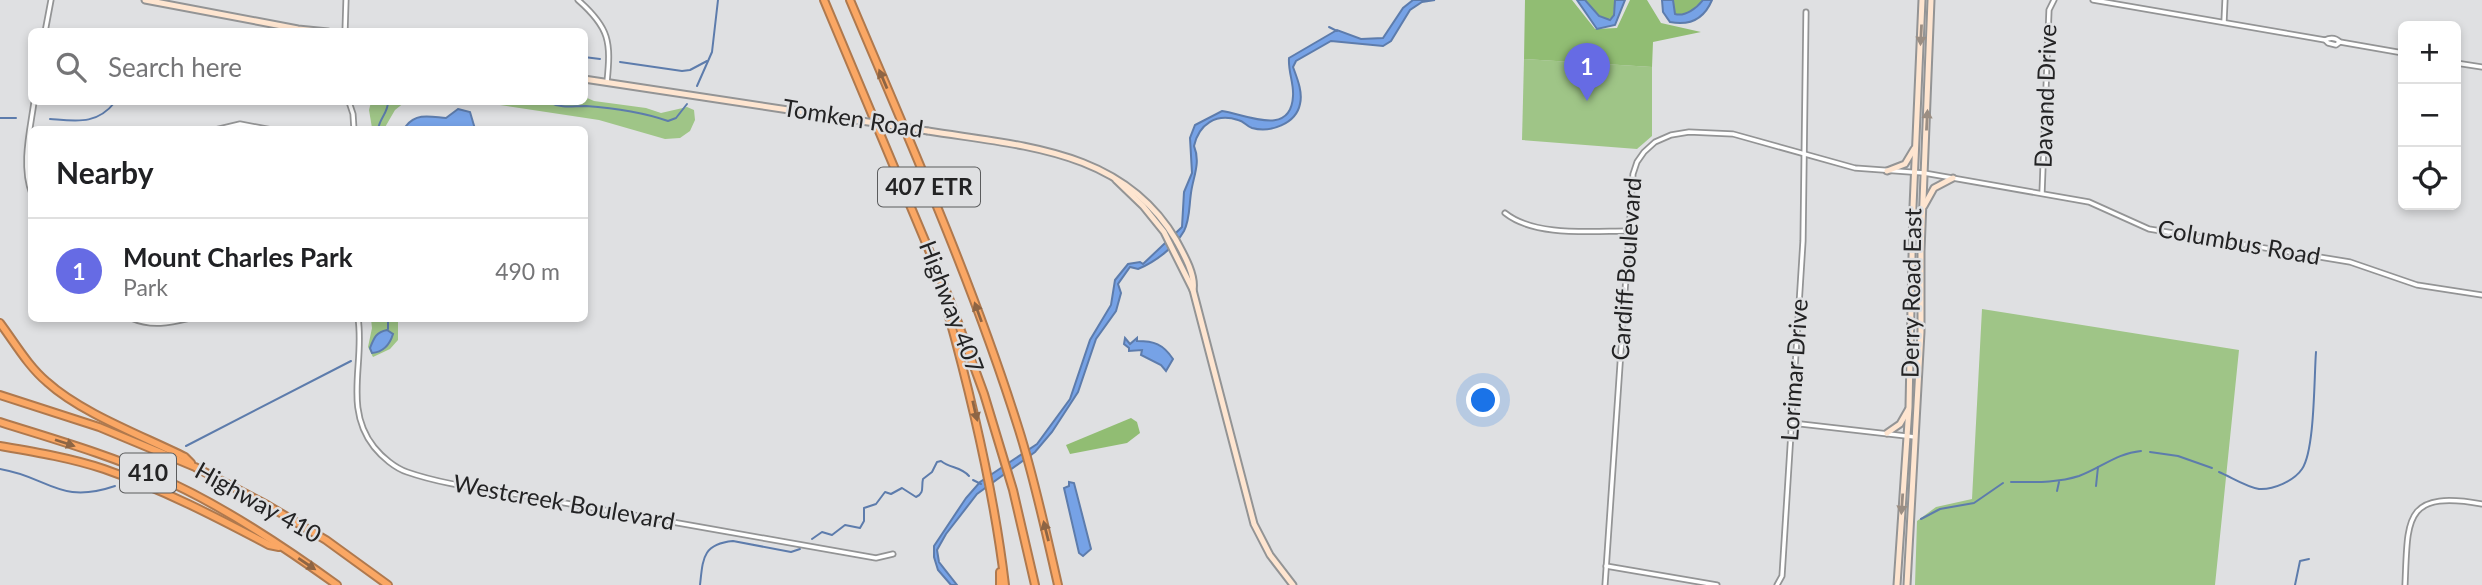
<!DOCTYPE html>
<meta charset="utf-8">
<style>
:root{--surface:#fff;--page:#f6f6f6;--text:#202124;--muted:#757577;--line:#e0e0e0;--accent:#666be4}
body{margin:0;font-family:Lato,sans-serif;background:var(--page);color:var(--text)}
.controls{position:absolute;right:21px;top:21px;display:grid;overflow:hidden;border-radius:10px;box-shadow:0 4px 10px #0003}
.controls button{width:63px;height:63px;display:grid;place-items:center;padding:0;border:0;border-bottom:2px solid var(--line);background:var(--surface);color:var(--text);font:35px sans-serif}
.you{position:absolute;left:1484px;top:401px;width:24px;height:24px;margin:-18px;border:5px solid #fff;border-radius:50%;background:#1a73e8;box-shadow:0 0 0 10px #1a73e833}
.badge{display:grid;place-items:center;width:46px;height:46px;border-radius:50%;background:var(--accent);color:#fff;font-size:23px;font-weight:700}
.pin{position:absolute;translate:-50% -58px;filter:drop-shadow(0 2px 4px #0008)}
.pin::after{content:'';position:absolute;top:37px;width:24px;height:21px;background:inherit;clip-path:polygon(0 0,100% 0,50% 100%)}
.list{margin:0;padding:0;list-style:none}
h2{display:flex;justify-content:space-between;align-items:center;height:91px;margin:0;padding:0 28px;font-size:30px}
h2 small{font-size:23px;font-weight:400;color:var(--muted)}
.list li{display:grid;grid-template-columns:46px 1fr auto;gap:21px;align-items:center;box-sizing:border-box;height:105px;padding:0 28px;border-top:2px solid var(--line)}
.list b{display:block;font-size:26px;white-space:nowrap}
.list p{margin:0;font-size:23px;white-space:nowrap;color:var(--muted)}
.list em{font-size:23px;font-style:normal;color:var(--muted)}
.icon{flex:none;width:38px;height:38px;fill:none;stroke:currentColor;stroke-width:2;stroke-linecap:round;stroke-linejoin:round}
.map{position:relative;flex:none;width:2482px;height:585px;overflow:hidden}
.search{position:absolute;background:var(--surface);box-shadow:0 4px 10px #0003;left:28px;top:28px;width:560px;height:77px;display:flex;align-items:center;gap:18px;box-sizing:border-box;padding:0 24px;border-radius:10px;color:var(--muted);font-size:26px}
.panel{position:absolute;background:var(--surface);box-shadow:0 4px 10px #0003;left:28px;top:126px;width:560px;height:196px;border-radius:10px}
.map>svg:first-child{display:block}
</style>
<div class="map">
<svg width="2482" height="585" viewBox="0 0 2482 585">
<rect width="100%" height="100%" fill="#dfe0e2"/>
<g fill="#9fc587">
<path d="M1524 59 1652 67V136L1637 149 1522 140Z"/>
<path d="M585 97 594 101 646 108 661 113 687 107 694 110 695 120 690 131 680 138 665 139 599 120 480 102H584Z"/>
<path d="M371 102H405L395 110 384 129 372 128 369 110Z"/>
<path d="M1982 309 2239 350 2215 585H1915L1917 521 1936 507 1972 499Z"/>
<path d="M371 319H397L398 321V340L390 349 373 357 368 347 372 328Z"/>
</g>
<g fill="#91bd73">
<path d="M1525 0H1572L1595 29 1617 28 1630 0H1647L1661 23 1701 32 1653 42 1652 67 1524 59Z"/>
<path d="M1585 0H1615L1613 17 1607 20 1599 16Z"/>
<path d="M1672 0H1703C1697 8 1685 17 1675 14Z"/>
<path d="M1131 418 1137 422 1140 433 1127 443 1070 454 1066 445Z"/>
</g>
<g fill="#76a2e6" stroke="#5d7cac" stroke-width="2">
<path d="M1413 0H1435L1422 2 1410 10 1391 41 1383 46 1331 41 1296 61 1293 67C1297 78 1303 92 1300 104 1296 124 1270 133 1252 128 1246 126 1244 121 1238 120 1216 113 1199 124 1194 146 1201 163 1193 177 1191 193 1189 206 1190 219 1184 231 1175 247 1155 262 1138 269L1130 267 1118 284 1121 293 1116 311 1096 339 1078 392 1052 432 1035 452 977 494 946 534 937 550 939 562 957 585H951L938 570 934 557V546L966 498 980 482 1037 444 1070 399 1090 340 1111 305 1115 280 1128 264 1140 262 1143 264 1182 227 1184 192 1192 173 1190 138 1195 125 1222 111C1245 114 1291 138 1293 96 1294 83 1288 72 1289 58L1337 30 1361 39 1383 38 1403 8Z"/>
<path d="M1577 0H1585L1599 16 1610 20 1614 15 1615 0H1625L1615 25 1597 29Z"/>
<path d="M1662 0H1673L1675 14C1685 17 1697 8 1703 0H1712C1704 19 1690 26 1670 22L1663 12Z"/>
<path d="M458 109 470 112 475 129 446 128 408 129 406 126C417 112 432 117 446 118Z"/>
<path d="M387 330 393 334C390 344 383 352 372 353L370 348C374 338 376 332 387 330Z"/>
<path d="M1125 338 1130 344 1137 338V341C1154 341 1163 344 1173 359L1166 371 1161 365 1141 355 1142 350 1129 351V348L1124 344Z"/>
<path d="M1069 482 1074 483 1091 549 1083 556 1079 553 1064 488 1069 486Z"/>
</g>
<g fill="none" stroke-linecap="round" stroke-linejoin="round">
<g stroke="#5d7cac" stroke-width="2">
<path d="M1329 27 1337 31"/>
<path d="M153 32 175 29 191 32"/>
<path d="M584 57 600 59"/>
<path d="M620 62 682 71 690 70 707 61"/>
<path d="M697 86 712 52 718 0"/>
<path d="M549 102C562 109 572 106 586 106 614 108 642 112 668 121L676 118 687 104"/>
<path d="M0 118H16"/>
<path d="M50 119C77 121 97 125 115 102"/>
<path d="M378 130C379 119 388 113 388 102"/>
<path d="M388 329V318"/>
<path d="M186 446 351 361"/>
<path d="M2150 452 2178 456 2212 468"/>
<path d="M0 469C49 477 59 505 115 486"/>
<path d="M2219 472C2231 477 2246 487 2259 489 2273 490 2294 481 2302 469 2315 450 2314 377 2316 352"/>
<path d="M973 480 981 484"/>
<path d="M2011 482C2034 482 2057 483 2079 476 2101 468 2117 453 2141 451"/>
<path d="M2096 486 2098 467"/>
<path d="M2057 491 2059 482"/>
<path d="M1921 519 1940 509 1974 503 2003 483"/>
<path d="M812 539 822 532 832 535 845 525 860 528 864 521V508L876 504 885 492 891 494 902 488 916 497C925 493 921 487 923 479L932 472 937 462 941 461C951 469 960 466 969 476"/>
<path d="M700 585C703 559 702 544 733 541L791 552 800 549"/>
<path d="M2295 585 2300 561 2309 559"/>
</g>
<defs>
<g id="minor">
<path d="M578 0C610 28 611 42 607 82"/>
<path d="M2093 0 2325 40 2328 43 2336 45 2340 42"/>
<path d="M2224 22 2225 0"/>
<path d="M45 32 51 0"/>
<path d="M345 32 346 0"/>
<path d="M2325 40C2331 37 2336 38 2340 42L2403 53"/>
<path d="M2456 63 2482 67"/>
<path d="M349 102 353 114 354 130"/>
<path d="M215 130 240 124 272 130"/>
<path d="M2042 193 2049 10 2054 0"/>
<path d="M32 194C21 166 30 131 34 102"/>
<path d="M1505 213C1535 237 1591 231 1629 231"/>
<path d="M131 318C152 327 169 323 190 318"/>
<path d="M358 318C365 362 343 408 374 447 382 457 395 468 407 472 450 487 498 490 542 499 653 519 765 538 876 558L893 554"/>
<path d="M1792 423 1915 437"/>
<path d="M1606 566 1717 585"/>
<path d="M1605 585 1633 174 1637 162 1644 152 1655 142 1671 135 1689 132 1733 134 1855 168 1924 173 2089 202 2149 229 2350 262 2417 285 2482 295"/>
<path d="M1777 585 1782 576 1803 241 1806 12"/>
<path d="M2405 585C2408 519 2403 490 2482 504"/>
</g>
<g id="secondary">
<path d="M145 0 298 29 328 32"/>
<path d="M584 79 848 119"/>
<path d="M928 131C1021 146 1123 149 1176 240 1183 253 1196 275 1193 290L1254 524 1270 555 1293 585"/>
<path d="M1887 171 1905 164 1914 149"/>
<path d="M1116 180 1143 206 1164 232 1193 290"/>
<path d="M1924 206 1934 188 1953 178"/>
<path d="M1887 433 1900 424 1908 410"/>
<path d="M1897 585 1909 407 1913 207 1922 0"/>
<path d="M1907 585 1921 332V251L1931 0"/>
</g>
<g id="motorway">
<path d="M824 0 949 298 984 394 1013 490 1035 585"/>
<path d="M850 0C910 142 973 283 1019 430 1035 481 1046 533 1058 585"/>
<path d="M948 303V313C973 403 994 492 1005 585"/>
<path d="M0 323C15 343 28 366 47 382 81 413 143 436 185 457L191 463"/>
<path d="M0 395 99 427 195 467 267 505 326 540 388 585"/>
<path d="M0 422C53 439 107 454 158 477 219 503 283 546 337 585"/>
<path d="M0 446C35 452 71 458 104 469 162 489 216 517 269 545L279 547"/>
<path d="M1000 572V585"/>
</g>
</defs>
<use href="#minor" stroke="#939495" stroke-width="7"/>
<use href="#secondary" stroke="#939495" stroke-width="9"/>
<use href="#motorway" stroke="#af794e" stroke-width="10"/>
<use href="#minor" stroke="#fff" stroke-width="3.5"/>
<use href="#secondary" stroke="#fee5d0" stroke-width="5"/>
<use href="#motorway" stroke="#faa764" stroke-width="6"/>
<defs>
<path id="secondary-bridge" d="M848 119 928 131"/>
</defs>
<use href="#secondary-bridge" stroke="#939495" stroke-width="9" stroke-linecap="butt"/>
<use href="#secondary-bridge" stroke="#fee5d0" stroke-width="5"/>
</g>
<defs><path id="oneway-solid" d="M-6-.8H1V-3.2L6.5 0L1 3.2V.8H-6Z" transform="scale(1.75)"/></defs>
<g fill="#9b8e83">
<use href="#oneway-solid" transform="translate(1921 35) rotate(93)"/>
<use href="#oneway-solid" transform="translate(1927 120) rotate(-87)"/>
<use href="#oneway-solid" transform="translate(1902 504) rotate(94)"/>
</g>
<g fill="#8e6544">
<use href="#oneway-solid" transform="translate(883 79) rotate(-113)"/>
<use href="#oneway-solid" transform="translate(978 312) rotate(-110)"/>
<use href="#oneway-solid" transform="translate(975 411) rotate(77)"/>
<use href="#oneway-solid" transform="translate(65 443) rotate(18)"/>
<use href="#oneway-solid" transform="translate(1046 531) rotate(-104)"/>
<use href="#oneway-solid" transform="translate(307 564) rotate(34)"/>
</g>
<g text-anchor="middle" stroke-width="5" stroke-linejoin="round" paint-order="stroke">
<g fill="#dfe0e2" stroke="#5b5c5d" stroke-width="2">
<rect x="878" y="167.5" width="102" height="39" rx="5"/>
<rect x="120" y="453.5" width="56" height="39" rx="5"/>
</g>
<g font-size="23" font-weight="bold" fill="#232324">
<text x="929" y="195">407 ETR</text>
<text x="148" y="481">410</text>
</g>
<g font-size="24" fill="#232324" stroke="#dfe0e2">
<text transform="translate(2046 96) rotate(-88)" y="8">Davand Drive</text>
<text transform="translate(853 119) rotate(9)" y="8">Tomken Road</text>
<text transform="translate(2239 243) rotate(10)" y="8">Columbus Road</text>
<text transform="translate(1627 269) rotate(-86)" y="8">Cardiff Boulevard</text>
<text transform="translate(1912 293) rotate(-89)" y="8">Derry Road East</text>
<text transform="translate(951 307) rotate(69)" y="8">Highway 407</text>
<text transform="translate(1795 370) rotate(-86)" y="8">Lorimar Drive</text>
<text transform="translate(258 503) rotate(29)" y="8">Highway 410</text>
<text transform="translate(564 503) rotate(10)" y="8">Westcreek Boulevard</text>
</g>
</g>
</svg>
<div class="controls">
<button>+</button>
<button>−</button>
<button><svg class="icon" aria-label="locate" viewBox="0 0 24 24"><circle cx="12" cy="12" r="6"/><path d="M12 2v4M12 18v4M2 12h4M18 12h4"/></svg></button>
</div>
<div class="you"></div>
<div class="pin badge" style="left:1587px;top:101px">1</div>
<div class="search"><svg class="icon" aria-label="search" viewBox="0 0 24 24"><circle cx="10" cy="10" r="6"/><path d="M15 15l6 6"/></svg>Search here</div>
<section class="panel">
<h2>Nearby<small></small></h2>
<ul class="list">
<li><span class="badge">1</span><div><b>Mount Charles Park</b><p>Park</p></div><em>490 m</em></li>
</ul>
</section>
</div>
